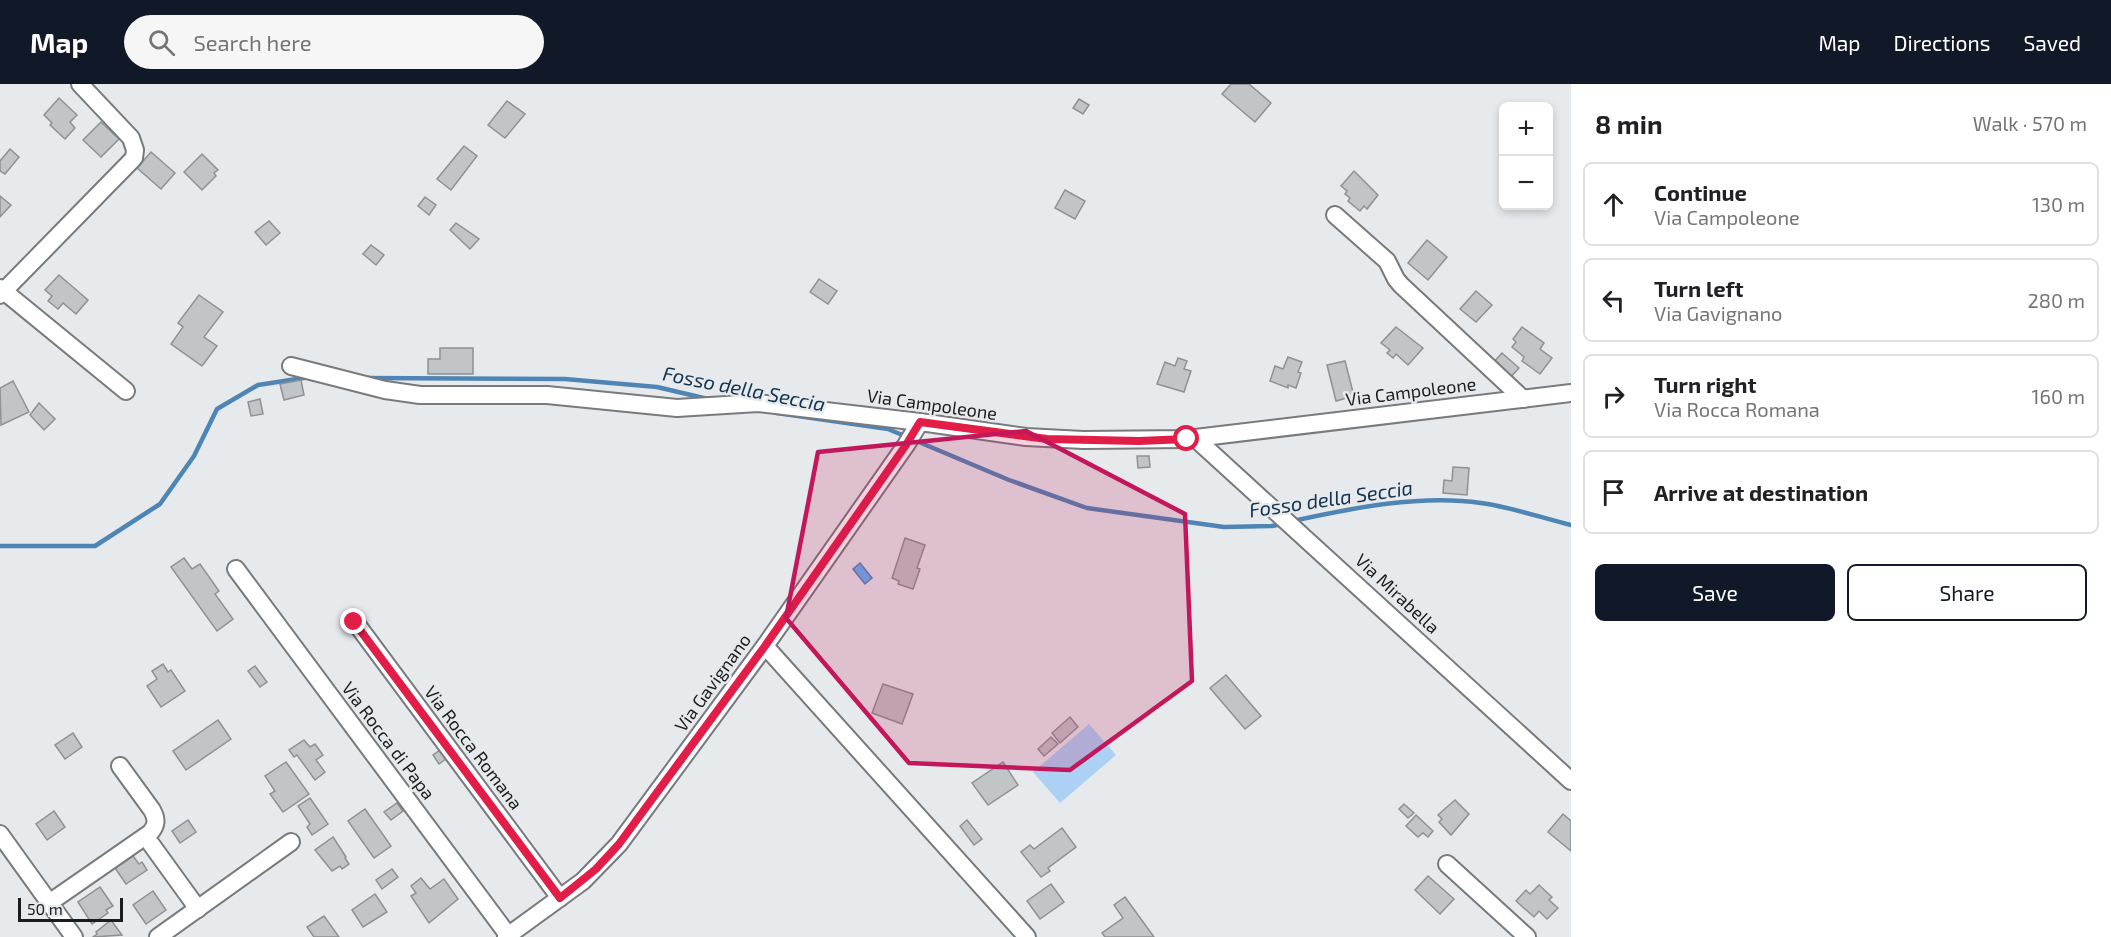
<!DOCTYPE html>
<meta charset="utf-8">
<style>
:root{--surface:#fff;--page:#f6f6f6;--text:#202124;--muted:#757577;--line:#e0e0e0;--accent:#111827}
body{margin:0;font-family:"Exo 2",sans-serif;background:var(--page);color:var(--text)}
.controls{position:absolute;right:18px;top:18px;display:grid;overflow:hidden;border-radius:9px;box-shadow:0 3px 9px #0003}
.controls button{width:54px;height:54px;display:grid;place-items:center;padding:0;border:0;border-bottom:2px solid var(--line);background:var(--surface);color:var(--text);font:30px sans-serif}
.scale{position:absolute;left:18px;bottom:15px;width:105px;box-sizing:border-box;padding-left:6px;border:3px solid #1b1c1c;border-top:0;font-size:16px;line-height:21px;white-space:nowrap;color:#1b1c1c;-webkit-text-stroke:4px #e7eaec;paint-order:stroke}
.stop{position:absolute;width:18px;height:18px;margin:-14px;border:4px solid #e11d48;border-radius:50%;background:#fff}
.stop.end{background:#e11d48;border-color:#fff;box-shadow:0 2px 6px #0008}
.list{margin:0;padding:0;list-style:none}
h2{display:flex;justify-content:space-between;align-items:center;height:78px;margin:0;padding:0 24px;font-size:26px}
h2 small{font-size:20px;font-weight:400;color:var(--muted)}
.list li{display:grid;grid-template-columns:39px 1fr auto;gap:18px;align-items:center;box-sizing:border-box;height:84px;margin:0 12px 12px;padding:0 12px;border:2px solid var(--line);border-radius:9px}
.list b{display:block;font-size:22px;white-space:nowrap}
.list p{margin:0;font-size:20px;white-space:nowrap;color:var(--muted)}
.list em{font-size:20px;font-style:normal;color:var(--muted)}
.actions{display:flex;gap:12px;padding:18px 24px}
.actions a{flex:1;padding:14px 0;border:2px solid var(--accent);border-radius:9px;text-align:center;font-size:21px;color:var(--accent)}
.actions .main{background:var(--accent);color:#fff}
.icon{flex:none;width:33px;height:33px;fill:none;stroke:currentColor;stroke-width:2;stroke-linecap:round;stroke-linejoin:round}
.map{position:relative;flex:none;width:1571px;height:853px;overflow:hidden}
header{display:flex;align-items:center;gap:36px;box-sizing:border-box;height:84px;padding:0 30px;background:var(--accent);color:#fff}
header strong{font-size:28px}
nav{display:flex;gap:33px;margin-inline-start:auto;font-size:21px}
.search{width:420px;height:54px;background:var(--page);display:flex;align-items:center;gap:15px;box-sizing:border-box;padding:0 21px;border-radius:33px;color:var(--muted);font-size:22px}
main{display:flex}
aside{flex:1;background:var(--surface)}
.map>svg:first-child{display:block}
</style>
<header>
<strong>Map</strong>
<div class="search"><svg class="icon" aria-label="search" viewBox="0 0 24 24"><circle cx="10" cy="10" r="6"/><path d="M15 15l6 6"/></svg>Search here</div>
<nav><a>Map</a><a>Directions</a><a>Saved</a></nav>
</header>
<main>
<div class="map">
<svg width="1571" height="853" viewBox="0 0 1571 853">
<rect width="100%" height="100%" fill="#e7eaec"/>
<path fill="#add1f4" d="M1089 640 1116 671 1060 719 1033 688Z"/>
<path fill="#65b2f7" stroke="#4f85b5" stroke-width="1.5" d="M860 479 872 494 865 500 853 485Z"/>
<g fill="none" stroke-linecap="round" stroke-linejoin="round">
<g stroke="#4f85b5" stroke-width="4.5">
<path d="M364 294 565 295 657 303 708 315"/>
<path d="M777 329 888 345 1009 396 1087 424 1224 443 1272 442 1282 440"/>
<path d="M1293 437C1352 424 1421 410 1481 419 1511 423 1542 434 1571 441"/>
<path d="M0 462H95L160 420 194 372 217 325 258 301 310 293"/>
</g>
</g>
<g fill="#c2c5c7" stroke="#8f9193" stroke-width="1.5">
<path d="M1231 0H1249L1271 19 1255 38 1222 10Z"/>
<path d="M59 14 77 31 70 38 75 44 65 55 50 41 52 39 44 31Z"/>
<path d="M1079 15 1089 21 1083 30 1073 24Z"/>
<path d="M507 17 525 30 505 54 488 41Z"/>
<path d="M101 38 119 55 101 73 83 56Z"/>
<path d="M464 62 477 72 451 106 437 95Z"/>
<path d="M10 65 19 73 5 90 0 87V77Z"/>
<path d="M151 68 175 89 161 105 137 84Z"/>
<path d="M202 70 218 86 214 89 216 92 202 106 184 88Z"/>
<path d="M1354 87 1378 111 1367 125 1364 122 1360 127 1348 117 1350 114 1345 110 1347 107 1341 102Z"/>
<path d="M1065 106 1085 117 1075 135 1055 124Z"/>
<path d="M0 112 11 121 0 133Z"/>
<path d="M425 113 436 121 429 131 418 122Z"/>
<path d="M269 137 280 149 266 161 255 148Z"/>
<path d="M456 139 479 155 470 165 450 146Z"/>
<path d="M1427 156 1447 173 1428 196 1408 179Z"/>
<path d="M371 161 384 171 376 181 363 170Z"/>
<path d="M59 191 88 216 76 230 63 219 58 225 48 217 52 212 45 206Z"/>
<path d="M819 195 837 207 828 220 810 208Z"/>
<path d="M1476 207 1492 221 1476 238 1460 225Z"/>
<path d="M199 211 223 228 204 253 217 262 202 282 171 260 183 243 178 239Z"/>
<path d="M1396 243 1423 264 1408 281 1396 270 1393 274 1387 269 1390 266 1381 259Z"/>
<path d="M1522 243 1544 259 1540 265 1552 274 1540 290 1522 277 1524 273 1512 263 1516 258 1513 255Z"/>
<path d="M440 264H473V290H428V275H440Z"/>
<path d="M1502 269 1519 284 1508 296 1491 281Z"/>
<path d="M1288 273 1302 278 1298 288 1301 289 1296 304 1288 301V304L1270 297 1275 282 1283 285Z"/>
<path d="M1178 274 1187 277 1184 285 1191 287 1184 308 1157 300 1165 278 1175 282Z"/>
<path d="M1345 277 1354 312 1336 317 1327 281Z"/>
<path d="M301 296 304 311 284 316 280 300Z"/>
<path d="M13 297 29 328 1 341 0 304Z"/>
<path d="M260 315 263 330 251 332 248 318Z"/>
<path d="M39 319 55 335 44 346 30 331Z"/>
<path d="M1137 372H1149L1150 383 1138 384Z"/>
<path d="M1453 383 1469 384 1467 411 1443 409 1444 396 1452 397Z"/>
<path d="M905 454 925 461 917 484 920 485 913 505 898 500 899 497 892 494Z"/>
<path d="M184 474 192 485 200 480 219 507 215 510 233 535 217 547 171 483Z"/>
<path d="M163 580 168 588 171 586 185 607 161 623 147 602 157 595 152 587Z"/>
<path d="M255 582 267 598 260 603 248 587Z"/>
<path d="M1226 591 1261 632 1245 645 1210 604Z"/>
<path d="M883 600 913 610 902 640 872 629Z"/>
<path d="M1070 633 1078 643 1060 659 1052 649Z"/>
<path d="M218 636 231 655 186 686 173 667Z"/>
<path d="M73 649 82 663 65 675 55 661Z"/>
<path d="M1051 653 1058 660 1044 672 1038 665Z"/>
<path d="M304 656 310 663 315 660 323 671 316 676 325 688 315 696 297 671 294 673 289 666Z"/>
<path d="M443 664 450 672 439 680 433 671Z"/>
<path d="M286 678 309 710 283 728 270 710 275 707 265 692Z"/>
<path d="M1003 678 1018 701 988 721 972 699Z"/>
<path d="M310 714 328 740 312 751 307 743 310 740 298 722Z"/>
<path d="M1455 716 1469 730 1451 751 1439 738 1442 735 1438 731Z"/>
<path d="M397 719 403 727 391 736 384 728Z"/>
<path d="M1404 720 1414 729 1408 734 1399 725Z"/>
<path d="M365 725 391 762 374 774 348 737Z"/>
<path d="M54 727 65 743 47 756 36 740Z"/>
<path d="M1563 730 1571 737V767L1548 748Z"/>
<path d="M1416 731 1433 747 1428 753 1423 749 1418 753 1406 742Z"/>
<path d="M188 736 196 748 180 759 172 747Z"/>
<path d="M967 736 982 755 974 761 960 742Z"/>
<path d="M1062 744 1076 763 1048 784 1050 787 1041 793 1021 768 1030 761 1034 765Z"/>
<path d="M333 753 346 773 345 774 349 780 342 785 340 782 332 787 315 766Z"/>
<path d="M133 772 139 780 142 778 147 786 126 800 115 784Z"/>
<path d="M392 785 398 793 382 805 376 796Z"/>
<path d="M1428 792 1454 815 1440 830 1415 806Z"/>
<path d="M421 794 430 805 444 795 458 815 429 839 411 812 416 809 411 802Z"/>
<path d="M1051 800 1064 818 1040 835 1027 817Z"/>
<path d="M1539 801 1552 813 1549 816 1558 824 1547 835 1539 827 1534 833 1516 817 1526 806 1530 810Z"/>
<path d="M100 803 113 822 106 826 108 829 92 840 78 818Z"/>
<path d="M153 807 166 826 146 840 133 821Z"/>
<path d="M375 810 387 828 363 843 352 826Z"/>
<path d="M1125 813 1154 853H1105L1102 849 1123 834 1114 821Z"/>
<path d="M324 832 339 853H314L307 843Z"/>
<path d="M111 836 122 851 93 853 97 850 96 848Z"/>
</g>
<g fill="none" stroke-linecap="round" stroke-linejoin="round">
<defs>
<g id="minor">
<path d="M1335 131 1387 177 1396 195 1401 201 1523 315"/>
<path d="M0 204 126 307"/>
<path d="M0 211 134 74 135 66 131 54 80 0"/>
<path d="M291 282 385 306 420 311H547L677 324 758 319 920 338 1026 353 1083 356 1187 355 1571 309"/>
<path d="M1195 354 1571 697"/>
<path d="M236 485 508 851"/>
<path d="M355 538 560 814"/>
<path d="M765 562 1027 853"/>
<path d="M0 750 74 853"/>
<path d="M151 760 198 825"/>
<path d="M1447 780 1527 853"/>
<path d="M49 819 150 749C157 741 157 735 152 726L120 682"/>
<path d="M158 853 291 758"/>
<path d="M506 853 583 797 619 760 765 562 906 361 920 338"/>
</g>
</defs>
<use href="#minor" stroke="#787a7c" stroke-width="20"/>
<use href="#minor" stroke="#fff" stroke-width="16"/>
</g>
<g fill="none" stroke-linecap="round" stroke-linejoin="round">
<path stroke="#e11d48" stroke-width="8" d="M354 538 560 814 596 785 619 760 765 562 906 361 920 338 1047 355 1139 357 1187 355"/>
</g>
<path fill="#c2185b" fill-opacity="0.2" stroke="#c2185b" stroke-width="4.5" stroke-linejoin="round" d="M1026 347 1185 430 1192 597 1070 686 909 679 786 534 818 368Z"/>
<g text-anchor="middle" stroke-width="5" stroke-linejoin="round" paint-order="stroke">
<g font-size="18" fill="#1b1c1c" stroke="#e7eaec">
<text transform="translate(1411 308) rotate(-7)" y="6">Via Campoleone</text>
<text transform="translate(932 321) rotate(8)" y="6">Via Campoleone</text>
<text transform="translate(1397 510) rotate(43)" y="6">Via Mirabella</text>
<text transform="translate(713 599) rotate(-54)" y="6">Via Gavignano</text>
<text transform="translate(388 657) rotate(53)" y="6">Via Rocca di Papa</text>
<text transform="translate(473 664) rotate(53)" y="6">Via Rocca Romana</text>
</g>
<g font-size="20" font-style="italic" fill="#13334e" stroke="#e7eaec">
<text transform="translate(744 305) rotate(11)" y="7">Fosso della Seccia</text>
<text transform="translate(1331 415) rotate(-8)" y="7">Fosso della Seccia</text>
</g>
</g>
</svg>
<div class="controls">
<button>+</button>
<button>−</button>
</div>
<div class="scale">50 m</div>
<div class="stop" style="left:1187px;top:355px"></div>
<div class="stop end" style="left:354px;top:538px"></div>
</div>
<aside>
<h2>8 min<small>Walk · 570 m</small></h2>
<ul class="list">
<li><svg class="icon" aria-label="ahead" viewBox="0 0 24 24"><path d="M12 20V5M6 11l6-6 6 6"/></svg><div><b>Continue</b><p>Via Campoleone</p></div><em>130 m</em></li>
<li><svg class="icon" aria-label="left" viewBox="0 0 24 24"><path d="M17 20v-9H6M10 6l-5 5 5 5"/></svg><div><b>Turn left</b><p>Via Gavignano</p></div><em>280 m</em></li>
<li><svg class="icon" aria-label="right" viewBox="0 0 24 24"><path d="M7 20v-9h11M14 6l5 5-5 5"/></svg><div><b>Turn right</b><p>Via Rocca Romana</p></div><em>160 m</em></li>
<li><svg class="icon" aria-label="arrive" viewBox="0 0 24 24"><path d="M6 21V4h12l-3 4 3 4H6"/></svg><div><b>Arrive at destination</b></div></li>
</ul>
<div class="actions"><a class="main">Save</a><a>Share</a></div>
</aside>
</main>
